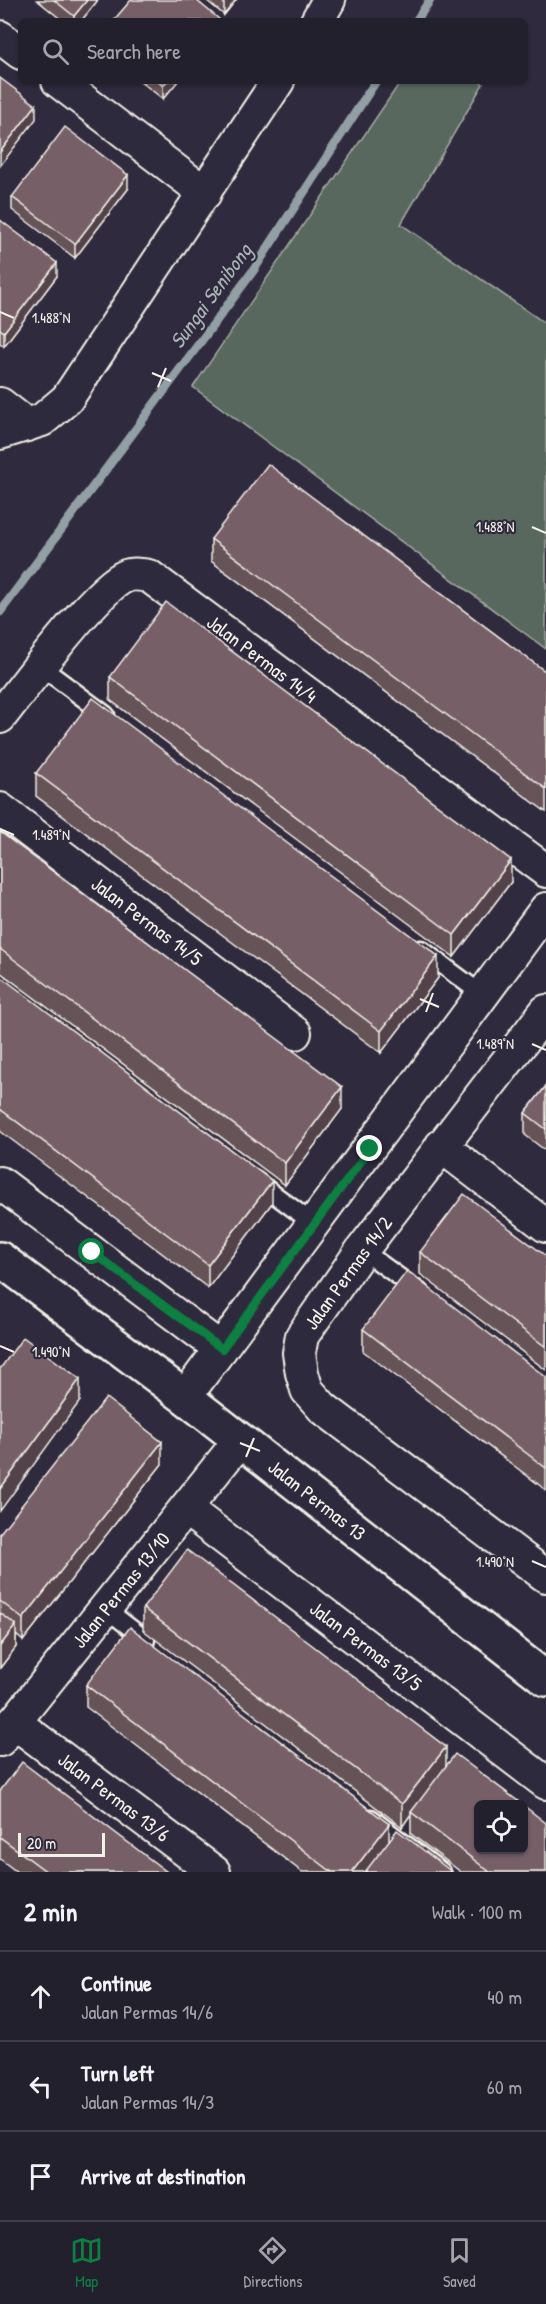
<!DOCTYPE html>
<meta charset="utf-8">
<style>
:root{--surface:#23202e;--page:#2b2836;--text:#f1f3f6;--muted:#a3a3aa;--line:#403e4a;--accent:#0b8043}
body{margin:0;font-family:"Patrick Hand",sans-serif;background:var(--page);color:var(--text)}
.controls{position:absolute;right:18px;bottom:18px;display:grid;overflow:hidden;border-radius:9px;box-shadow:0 2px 4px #0004}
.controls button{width:54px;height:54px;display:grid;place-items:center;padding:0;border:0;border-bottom:2px solid var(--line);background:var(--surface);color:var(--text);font:30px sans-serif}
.scale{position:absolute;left:18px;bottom:15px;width:87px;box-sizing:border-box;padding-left:6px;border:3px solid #f4f1e8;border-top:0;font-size:16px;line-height:21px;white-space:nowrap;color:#f4f1e8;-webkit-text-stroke:4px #2f2a3d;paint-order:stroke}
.stop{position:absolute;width:18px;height:18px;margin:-14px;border:4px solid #0b8043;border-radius:50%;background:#fff}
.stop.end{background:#0b8043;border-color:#fff;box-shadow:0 2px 6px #0008}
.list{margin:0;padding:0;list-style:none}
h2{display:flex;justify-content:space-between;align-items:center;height:78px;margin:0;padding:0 24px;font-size:26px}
h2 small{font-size:20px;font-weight:400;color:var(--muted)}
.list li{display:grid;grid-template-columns:39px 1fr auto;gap:18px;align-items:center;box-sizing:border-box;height:90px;padding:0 24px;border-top:2px solid var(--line)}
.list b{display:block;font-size:22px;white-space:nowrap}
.list p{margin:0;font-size:20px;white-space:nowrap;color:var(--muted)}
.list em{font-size:20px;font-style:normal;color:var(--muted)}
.icon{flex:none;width:33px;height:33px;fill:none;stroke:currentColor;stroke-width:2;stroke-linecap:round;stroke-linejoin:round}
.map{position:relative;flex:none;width:546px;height:1872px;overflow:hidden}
.search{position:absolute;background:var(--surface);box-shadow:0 2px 4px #0004;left:18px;right:18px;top:18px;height:66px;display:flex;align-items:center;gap:15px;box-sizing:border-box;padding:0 21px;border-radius:9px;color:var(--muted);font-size:22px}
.sheet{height:348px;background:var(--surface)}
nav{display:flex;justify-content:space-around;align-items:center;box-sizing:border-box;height:84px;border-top:2px solid var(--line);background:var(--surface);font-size:16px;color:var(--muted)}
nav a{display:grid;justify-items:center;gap:3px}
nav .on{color:var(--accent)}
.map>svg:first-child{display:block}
</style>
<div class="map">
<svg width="546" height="1872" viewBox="0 0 546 1872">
<rect width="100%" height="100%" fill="#2f2a3d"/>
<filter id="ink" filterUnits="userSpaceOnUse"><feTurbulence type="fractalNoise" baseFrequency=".0167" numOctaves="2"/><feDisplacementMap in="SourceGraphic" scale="12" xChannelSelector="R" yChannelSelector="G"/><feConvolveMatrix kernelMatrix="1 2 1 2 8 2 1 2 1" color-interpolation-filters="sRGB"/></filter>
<g filter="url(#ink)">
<path fill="#59685e" stroke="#a6aca3" stroke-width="1.5" d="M401 81H479L483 84 401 224 546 324V649L193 387Z"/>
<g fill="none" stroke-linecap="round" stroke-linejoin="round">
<g stroke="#929fa5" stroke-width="9">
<path d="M416 21 430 0"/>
<path d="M0 612 253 271 376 81"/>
</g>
<defs>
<g id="lane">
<path d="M40 666 106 715"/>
<path d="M421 949 484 996"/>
<path d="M255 1180 314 1224"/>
<path d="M362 1250 420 1292"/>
<path d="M106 1609 146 1640"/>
<path d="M371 1818 442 1872"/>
</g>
<g id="street">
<path d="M317 21 329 0"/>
<path d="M0 37 21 53"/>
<path d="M58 81 205 193"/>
<path d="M0 404 27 425"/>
<path d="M0 433 42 420 67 399 278 81"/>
<path d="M0 717C23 688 97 587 126 576 133 573 142 575 149 576L546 871"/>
<path d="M0 809 295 1033"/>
<path d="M546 1011 362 1250 302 1336 299 1353 302 1373 307 1390 323 1408 546 1576"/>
<path d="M441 1146 546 1226"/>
<path d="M0 1183 221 1349"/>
<path d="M185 1397 546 909"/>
<path d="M186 1509 546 1783"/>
<path d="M14 1722 214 1872"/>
<path d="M0 1740 240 1440"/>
</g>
<path id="secondary" d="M0 1259 185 1397 546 1679"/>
</defs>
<use href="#lane" stroke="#f4f1e8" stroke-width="21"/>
<use href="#street" stroke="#f4f1e8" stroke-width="36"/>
<use href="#secondary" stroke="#f4f1e8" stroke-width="38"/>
<use href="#lane" stroke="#2f2a3d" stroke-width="16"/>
<use href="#street" stroke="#2f2a3d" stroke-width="32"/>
<use href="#secondary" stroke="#2f2a3d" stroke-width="33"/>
</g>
<g fill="#665259" stroke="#f4f1e8" stroke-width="1.5">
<path d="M37 0H98L81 21H63Z"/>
<path d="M206 0H236L224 15Z"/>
<path d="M140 81H178L163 99Z"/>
<path d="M128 189 75 258 12 210V197Z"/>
<path d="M0 220 57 276 4 346 0 343Z"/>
<path d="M211 539 546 672V812L211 561Z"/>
<path d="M110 677 511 882 454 957 110 700Z"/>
<path d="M36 773 438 978 381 1053 36 796Z"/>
<path d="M0 832 342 1109 285 1185 0 972Z"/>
<path d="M0 976 272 1203 208 1288 0 1131Z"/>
<path d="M546 1086V1151L525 1135V1113Z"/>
<path d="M420 1252 546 1256V1370L420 1274Z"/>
<path d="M363 1329 546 1377V1490L363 1351Z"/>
<path d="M162 1464 23 1641 16 1635V1647L0 1668V1533Z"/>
<path d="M143 1608 446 1766 546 1872H461L411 1834V1814L402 1827 143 1630Z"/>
<path d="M86 1685 389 1841 452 1872H302L86 1707Z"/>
<path d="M0 1791 167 1872H17L0 1859Z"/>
</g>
<g fill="#534249" stroke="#f4f1e8" stroke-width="1.5">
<path d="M87 0H98L81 21H74V16Z"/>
<path d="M225 0H236L224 15V1Z"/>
<path d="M167 81H178L163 99V86Z"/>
<path d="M36 105V119L0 166V152Z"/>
<path d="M128 175V189L75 258V244Z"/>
<path d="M57 263V276L4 346V332Z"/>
<path d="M511 860V882L454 957V935Z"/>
<path d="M438 956V978L381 1053V1031Z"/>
<path d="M342 1087V1109L285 1185V1163Z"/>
<path d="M272 1181V1203L208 1288V1265Z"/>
<path d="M80 1379V1401L0 1511V1489Z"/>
<path d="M162 1442V1464L23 1641V1619Z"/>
<path d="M16 1625V1647L0 1668V1646Z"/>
<path d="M446 1747V1769L411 1812V1814L402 1827V1804Z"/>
<path d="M389 1824V1846L369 1872H352Z"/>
</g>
<g fill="#775f68" stroke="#f4f1e8" stroke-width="1.5">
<path d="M54 0H87L74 16Z"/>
<path d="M131 0H196L219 19 217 21H113Z"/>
<path d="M0 78 36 105 0 152Z"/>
<path d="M157 81H167L163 86Z"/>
<path d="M65 127 128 175 75 244 12 197Z"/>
<path d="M0 220 57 263 4 332 0 329Z"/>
<path d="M268 464 546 672V789L211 539Z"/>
<path d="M166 602 511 860 454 935 110 677Z"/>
<path d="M93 698 438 956 381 1031 36 773Z"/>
<path d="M0 832 342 1087 285 1163 0 949Z"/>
<path d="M0 976 272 1181 208 1265 0 1109Z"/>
<path d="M546 1086V1129L525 1113Z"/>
<path d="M464 1194 546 1256V1347L420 1252Z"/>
<path d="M407 1271 546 1377V1468L363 1329Z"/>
<path d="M23 1337 80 1379 0 1489V1369Z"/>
<path d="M106 1398 162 1442 23 1619 0 1601V1533Z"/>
<path d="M187 1550 446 1747 402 1804 143 1608Z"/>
<path d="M0 1613 16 1625 0 1646Z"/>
<path d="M130 1627 389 1824 352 1872H332L86 1685Z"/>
<path d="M455 1754 522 1804H478V1850H524V1806L546 1823V1872H490L411 1812Z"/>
<path d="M22 1762 167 1872H47L0 1837V1791Z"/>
<path d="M397 1830 452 1872H365Z"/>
</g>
</g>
<g fill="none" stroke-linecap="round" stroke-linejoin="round" filter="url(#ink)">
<path stroke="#0b8043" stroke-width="8" d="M92 1252 222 1349 370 1149"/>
</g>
<path fill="none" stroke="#f4f1e8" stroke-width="2" d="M0 312 14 318M152 373 171 381M158 387 166 368M532 527 546 533M0 829 14 835M420 999 439 1007M426 1012 433 993M532 1044 546 1050M0 1346 14 1352M240 1443 260 1451M246 1457 254 1438M532 1561 546 1567"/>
<g text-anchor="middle" stroke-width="4.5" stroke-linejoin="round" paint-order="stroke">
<g font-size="20" fill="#f4f1e8" stroke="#2f2a3d">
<text transform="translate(262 659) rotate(37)" y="7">Jalan Permas 14/4</text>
<text transform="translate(147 921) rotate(37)" y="7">Jalan Permas 14/5</text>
<text transform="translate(348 1273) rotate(-54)" y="7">Jalan Permas 14/2</text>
<text transform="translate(317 1500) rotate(38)" y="7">Jalan Permas 13</text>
<text transform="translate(121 1590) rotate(-51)" y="7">Jalan Permas 13/10</text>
<text transform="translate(366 1646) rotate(37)" y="7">Jalan Permas 13/5</text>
<text transform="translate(114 1797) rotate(37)" y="7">Jalan Permas 13/6</text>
</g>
<g font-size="21" font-style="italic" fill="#aab4b6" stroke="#2f2a3d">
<text transform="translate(211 296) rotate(-54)" y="7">Sungai Senibong</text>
</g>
</g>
<g font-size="15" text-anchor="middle" fill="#f4f1e8" stroke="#2f2a3d" stroke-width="4.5" stroke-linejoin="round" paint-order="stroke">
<text x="51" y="323">1.488°N</text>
<text x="495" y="532">1.488°N</text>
<text x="51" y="840">1.489°N</text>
<text x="495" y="1049">1.489°N</text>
<text x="51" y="1357">1.490°N</text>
<text x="495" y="1567">1.490°N</text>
</g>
</svg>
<div class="controls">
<button><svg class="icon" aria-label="locate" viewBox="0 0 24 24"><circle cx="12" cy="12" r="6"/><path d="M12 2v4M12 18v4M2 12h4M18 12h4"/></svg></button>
</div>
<div class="scale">20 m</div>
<div class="stop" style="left:92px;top:1252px"></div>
<div class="stop end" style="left:370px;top:1149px"></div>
<div class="search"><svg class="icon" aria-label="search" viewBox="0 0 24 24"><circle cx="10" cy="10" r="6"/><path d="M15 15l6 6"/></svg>Search here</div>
</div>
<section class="sheet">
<h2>2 min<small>Walk · 100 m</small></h2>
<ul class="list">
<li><svg class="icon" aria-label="ahead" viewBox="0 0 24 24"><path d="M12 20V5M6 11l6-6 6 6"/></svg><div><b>Continue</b><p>Jalan Permas 14/6</p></div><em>40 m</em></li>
<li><svg class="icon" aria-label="left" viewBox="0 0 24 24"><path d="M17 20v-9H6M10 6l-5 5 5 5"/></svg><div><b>Turn left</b><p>Jalan Permas 14/3</p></div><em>60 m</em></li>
<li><svg class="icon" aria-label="arrive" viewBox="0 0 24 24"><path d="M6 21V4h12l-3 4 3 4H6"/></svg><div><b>Arrive at destination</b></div></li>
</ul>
</section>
<nav>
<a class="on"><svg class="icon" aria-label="map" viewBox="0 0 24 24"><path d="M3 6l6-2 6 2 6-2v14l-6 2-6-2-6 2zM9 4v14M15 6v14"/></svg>Map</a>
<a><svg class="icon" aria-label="directions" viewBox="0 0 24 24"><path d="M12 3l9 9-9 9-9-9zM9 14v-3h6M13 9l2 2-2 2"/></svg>Directions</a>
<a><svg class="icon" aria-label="saved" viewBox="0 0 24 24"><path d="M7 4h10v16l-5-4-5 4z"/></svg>Saved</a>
</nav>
